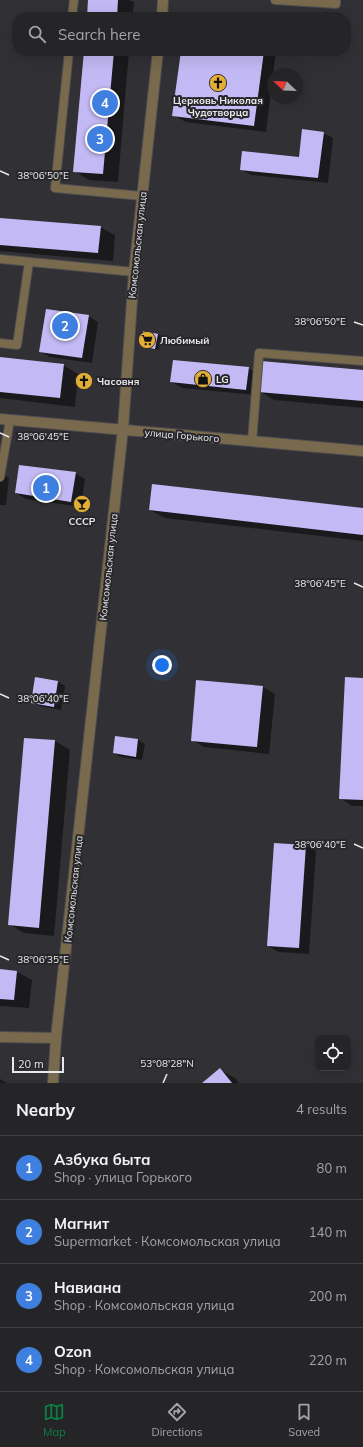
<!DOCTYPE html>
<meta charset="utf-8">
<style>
:root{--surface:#252427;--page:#313033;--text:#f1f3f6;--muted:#a3a4a7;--line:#424144;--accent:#0b8043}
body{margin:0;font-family:Mulish,sans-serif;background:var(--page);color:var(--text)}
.controls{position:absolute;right:12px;bottom:12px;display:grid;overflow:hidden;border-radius:8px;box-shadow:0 4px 16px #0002}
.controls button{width:36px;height:36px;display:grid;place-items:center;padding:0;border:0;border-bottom:1px solid var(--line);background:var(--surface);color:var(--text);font:20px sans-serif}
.compass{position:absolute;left:267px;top:68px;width:36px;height:36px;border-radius:50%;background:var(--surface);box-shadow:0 4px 16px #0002;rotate:293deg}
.scale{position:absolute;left:12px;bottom:10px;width:52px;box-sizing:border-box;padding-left:4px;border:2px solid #e9e9ec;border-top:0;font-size:11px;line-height:14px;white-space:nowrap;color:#e9e9ec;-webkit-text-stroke:3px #27262a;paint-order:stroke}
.you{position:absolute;left:162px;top:665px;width:14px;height:14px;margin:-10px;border:3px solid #fff;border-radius:50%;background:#1a73e8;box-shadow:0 0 0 6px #1a73e833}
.badge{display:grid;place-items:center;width:26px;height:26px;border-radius:50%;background:var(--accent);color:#fff;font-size:13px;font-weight:700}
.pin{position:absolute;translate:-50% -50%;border:2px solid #fff;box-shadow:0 1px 4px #0006}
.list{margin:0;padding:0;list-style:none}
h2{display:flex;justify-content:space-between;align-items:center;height:52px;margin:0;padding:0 16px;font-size:17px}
h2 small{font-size:13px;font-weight:400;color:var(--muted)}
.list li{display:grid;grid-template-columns:26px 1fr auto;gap:12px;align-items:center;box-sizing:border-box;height:64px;padding:0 16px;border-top:1px solid var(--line)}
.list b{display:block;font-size:15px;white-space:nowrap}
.list p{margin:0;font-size:13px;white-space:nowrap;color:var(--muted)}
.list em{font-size:13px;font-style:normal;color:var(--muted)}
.icon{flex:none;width:22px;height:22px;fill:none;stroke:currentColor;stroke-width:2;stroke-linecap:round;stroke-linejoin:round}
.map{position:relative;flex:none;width:363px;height:1083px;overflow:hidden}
.search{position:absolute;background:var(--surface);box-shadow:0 4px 16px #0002;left:12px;right:12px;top:12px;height:44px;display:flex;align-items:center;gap:10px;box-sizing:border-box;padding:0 14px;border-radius:16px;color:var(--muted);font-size:15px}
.sheet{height:308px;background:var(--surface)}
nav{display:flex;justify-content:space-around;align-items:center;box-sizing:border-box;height:56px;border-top:1px solid var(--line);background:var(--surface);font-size:11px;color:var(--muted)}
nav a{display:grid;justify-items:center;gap:2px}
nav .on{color:var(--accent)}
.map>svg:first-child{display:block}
</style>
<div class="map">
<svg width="363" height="1083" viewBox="0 0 363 1083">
<rect width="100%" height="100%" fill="#313034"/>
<g fill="#0007">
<path d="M89 0H129L134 2 132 17H88Z"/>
<path d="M85 51H129L118 182 89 180 74 171Z"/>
<path d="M182 51H276L266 132 186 122 173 115Z"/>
<path d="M323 133 333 138 328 183 251 175 241 169 300 158Z"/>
<path d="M0 219 100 227 115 235 113 261 0 251Z"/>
<path d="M88 316 98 322 92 363 50 357 40 351Z"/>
<path d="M158 334 161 336 159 350 142 346Z"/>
<path d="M0 358 63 365 78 374 75 407 0 398Z"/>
<path d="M248 368 258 374 256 395 182 388 172 382Z"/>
<path d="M363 371V408L274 400 259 391Z"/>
<path d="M0 473 9 478 6 505H0Z"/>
<path d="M75 473 85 479 81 507 26 499 16 493Z"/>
<path d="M363 509V541L165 518 150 510Z"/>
<path d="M36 678 58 682 65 686 61 710 39 706 32 702Z"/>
<path d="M363 679V806H352L340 798Z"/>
<path d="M263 687 275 694 269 754 204 747 192 740Z"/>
<path d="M116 737 138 740 145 744 142 760 121 757 114 753Z"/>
<path d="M55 741 70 750 54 936 24 933 9 924Z"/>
<path d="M306 846 316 851 309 954 278 952 268 946Z"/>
<path d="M0 970 17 972 32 980 29 1008 0 1006Z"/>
<path d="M220 1070 235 1078 239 1083H204Z"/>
<path d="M0 1079 7 1083H0Z"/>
</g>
<g fill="#c3b9f4">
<path d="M88 0H118L117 17H87Z"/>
<path d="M84 51H114L103 174 73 172Z"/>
<path d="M181 51H264L254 126 172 116Z"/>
<path d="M302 129 324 132 318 178 240 170 242 151 299 157Z"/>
<path d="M0 218 101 226 98 253 0 245Z"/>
<path d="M46 309 89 315 82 358 39 352Z"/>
<path d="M143 331 158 334 155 349 140 346Z"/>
<path d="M0 357 64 364 60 398 0 392Z"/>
<path d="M173 360 249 367 246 390 170 382Z"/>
<path d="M261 361 363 370V401L258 392Z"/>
<path d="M19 465 76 472 71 502 15 493Z"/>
<path d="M152 484 363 508V535L149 510Z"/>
<path d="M35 677 58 681 54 707 31 703Z"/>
<path d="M345 677 363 678V800L339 799Z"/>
<path d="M196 680 263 686 257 747 191 741Z"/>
<path d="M115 736 138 739 136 757 113 753Z"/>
<path d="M24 738 55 740 39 928 8 925Z"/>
<path d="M274 843 306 845 299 948 267 946Z"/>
<path d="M0 969 17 971 14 1000 0 999Z"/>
<path d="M220 1068 232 1083H202Z"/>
</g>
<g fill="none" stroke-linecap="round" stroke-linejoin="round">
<defs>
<g id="lane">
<path d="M275 0 336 4V0"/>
<path d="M72 17 74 0"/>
<path d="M69 51 55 188 142 196"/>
<path d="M0 259 134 272"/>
<path d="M0 343 17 345 29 262"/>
<path d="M252 441 259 353 363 361"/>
<path d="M0 477 10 420"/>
</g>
<g id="street">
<path d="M162 17 163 0"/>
<path d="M0 419 363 451"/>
<path d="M0 1037 56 1038"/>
<path d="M53 1083 56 1038 123 429 134 272 158 51"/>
</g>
</defs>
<use href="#lane" stroke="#4e4e51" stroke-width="10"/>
<use href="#street" stroke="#4e4e51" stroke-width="12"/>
<use href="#lane" stroke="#796a4d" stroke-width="8"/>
<use href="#street" stroke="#796a4d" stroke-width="10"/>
</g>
<path fill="none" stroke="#e9e9ec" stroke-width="1.5" d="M0 171 9 175M354 322 363 325M0 433 9 437M354 583 363 587M0 694 9 698M354 844 363 848M0 956 9 960M163 1083 167 1074"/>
<defs>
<symbol id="church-disc" viewBox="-11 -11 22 22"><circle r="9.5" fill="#e3ae35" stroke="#27262a"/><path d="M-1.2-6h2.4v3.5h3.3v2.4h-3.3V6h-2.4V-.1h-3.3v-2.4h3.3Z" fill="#111"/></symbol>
<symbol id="supermarket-disc" viewBox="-11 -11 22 22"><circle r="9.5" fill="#e3ae35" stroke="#27262a"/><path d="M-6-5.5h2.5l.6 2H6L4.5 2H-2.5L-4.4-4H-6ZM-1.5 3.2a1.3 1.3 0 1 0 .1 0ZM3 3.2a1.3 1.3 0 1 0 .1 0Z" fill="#111"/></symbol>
<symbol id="shop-disc" viewBox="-11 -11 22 22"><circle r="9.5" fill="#e3ae35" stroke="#27262a"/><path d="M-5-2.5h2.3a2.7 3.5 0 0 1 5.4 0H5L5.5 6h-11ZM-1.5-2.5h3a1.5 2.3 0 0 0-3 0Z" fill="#111"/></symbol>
<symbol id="bar-disc" viewBox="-11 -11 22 22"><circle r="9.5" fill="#e3ae35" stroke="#27262a"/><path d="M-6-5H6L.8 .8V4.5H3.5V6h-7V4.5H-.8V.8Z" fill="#111"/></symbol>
</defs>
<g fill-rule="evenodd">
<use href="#church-disc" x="208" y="73" width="20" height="20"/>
<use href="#supermarket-disc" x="137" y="330" width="20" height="20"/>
<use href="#shop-disc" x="193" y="369" width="20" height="20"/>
<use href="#church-disc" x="74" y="371" width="20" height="20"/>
<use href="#bar-disc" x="72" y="494" width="20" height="20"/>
</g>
<g text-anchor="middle" stroke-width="4" stroke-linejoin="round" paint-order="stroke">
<g font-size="10" font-weight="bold" fill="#e9e9ec" stroke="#27262a" text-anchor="start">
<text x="218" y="104" text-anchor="middle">Церковь Николая<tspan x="218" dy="12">Чудотворца</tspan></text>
<text x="160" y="344">Любимый</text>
<text x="216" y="383">LG</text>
<text x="97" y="385">Часовня</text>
<text x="82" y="525" text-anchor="middle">СССР</text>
</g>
<g font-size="10" fill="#e9e9ec" stroke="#27262a">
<text transform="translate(137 245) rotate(-84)" y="4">Комсомольская улица</text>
<text transform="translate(182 435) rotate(5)" y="4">улица Горького</text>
<text transform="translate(108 567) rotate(-84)" y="4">Комсомольская улица</text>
<text transform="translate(73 889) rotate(-84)" y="4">Комсомольская улица</text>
</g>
</g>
<g font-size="10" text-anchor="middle" fill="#e9e9ec" stroke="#27262a" stroke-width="4" stroke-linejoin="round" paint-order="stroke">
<text x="43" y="179">38°06'50"E</text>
<text x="320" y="325">38°06'50"E</text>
<text x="43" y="440">38°06'45"E</text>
<text x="320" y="587">38°06'45"E</text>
<text x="43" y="702">38°06'40"E</text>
<text x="320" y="848">38°06'40"E</text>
<text x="43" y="963">38°06'35"E</text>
<text x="167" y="1067">53°08'28"N</text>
</g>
</svg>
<div class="controls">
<button><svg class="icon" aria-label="locate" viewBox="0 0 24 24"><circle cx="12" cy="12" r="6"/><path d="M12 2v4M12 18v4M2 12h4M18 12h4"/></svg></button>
</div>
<svg class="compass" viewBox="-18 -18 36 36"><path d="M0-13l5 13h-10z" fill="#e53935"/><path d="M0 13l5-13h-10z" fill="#a3a4a7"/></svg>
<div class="scale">20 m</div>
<div class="you"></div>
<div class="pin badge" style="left:46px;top:488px;background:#3f7fe0">1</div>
<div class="pin badge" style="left:65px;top:326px;background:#3f7fe0">2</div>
<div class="pin badge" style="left:100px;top:139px;background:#3f7fe0">3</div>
<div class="pin badge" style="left:105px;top:103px;background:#3f7fe0">4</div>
<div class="search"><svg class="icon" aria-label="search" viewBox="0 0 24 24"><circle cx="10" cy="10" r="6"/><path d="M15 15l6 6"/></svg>Search here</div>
</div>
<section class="sheet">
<h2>Nearby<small>4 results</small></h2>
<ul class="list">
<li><span class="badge" style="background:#3f7fe0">1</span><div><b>Азбука быта</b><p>Shop · улица Горького</p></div><em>80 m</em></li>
<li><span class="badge" style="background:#3f7fe0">2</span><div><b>Магнит</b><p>Supermarket · Комсомольская улица</p></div><em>140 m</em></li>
<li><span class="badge" style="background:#3f7fe0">3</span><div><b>Навиана</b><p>Shop · Комсомольская улица</p></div><em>200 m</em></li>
<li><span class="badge" style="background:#3f7fe0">4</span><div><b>Ozon</b><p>Shop · Комсомольская улица</p></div><em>220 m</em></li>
</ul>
</section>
<nav>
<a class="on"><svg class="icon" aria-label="map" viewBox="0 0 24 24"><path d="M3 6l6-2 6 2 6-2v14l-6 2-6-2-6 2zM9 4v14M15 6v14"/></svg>Map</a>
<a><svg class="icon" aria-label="directions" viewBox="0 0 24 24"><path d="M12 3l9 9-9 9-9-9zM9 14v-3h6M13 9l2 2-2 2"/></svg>Directions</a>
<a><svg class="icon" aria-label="saved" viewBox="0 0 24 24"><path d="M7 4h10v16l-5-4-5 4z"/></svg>Saved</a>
</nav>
